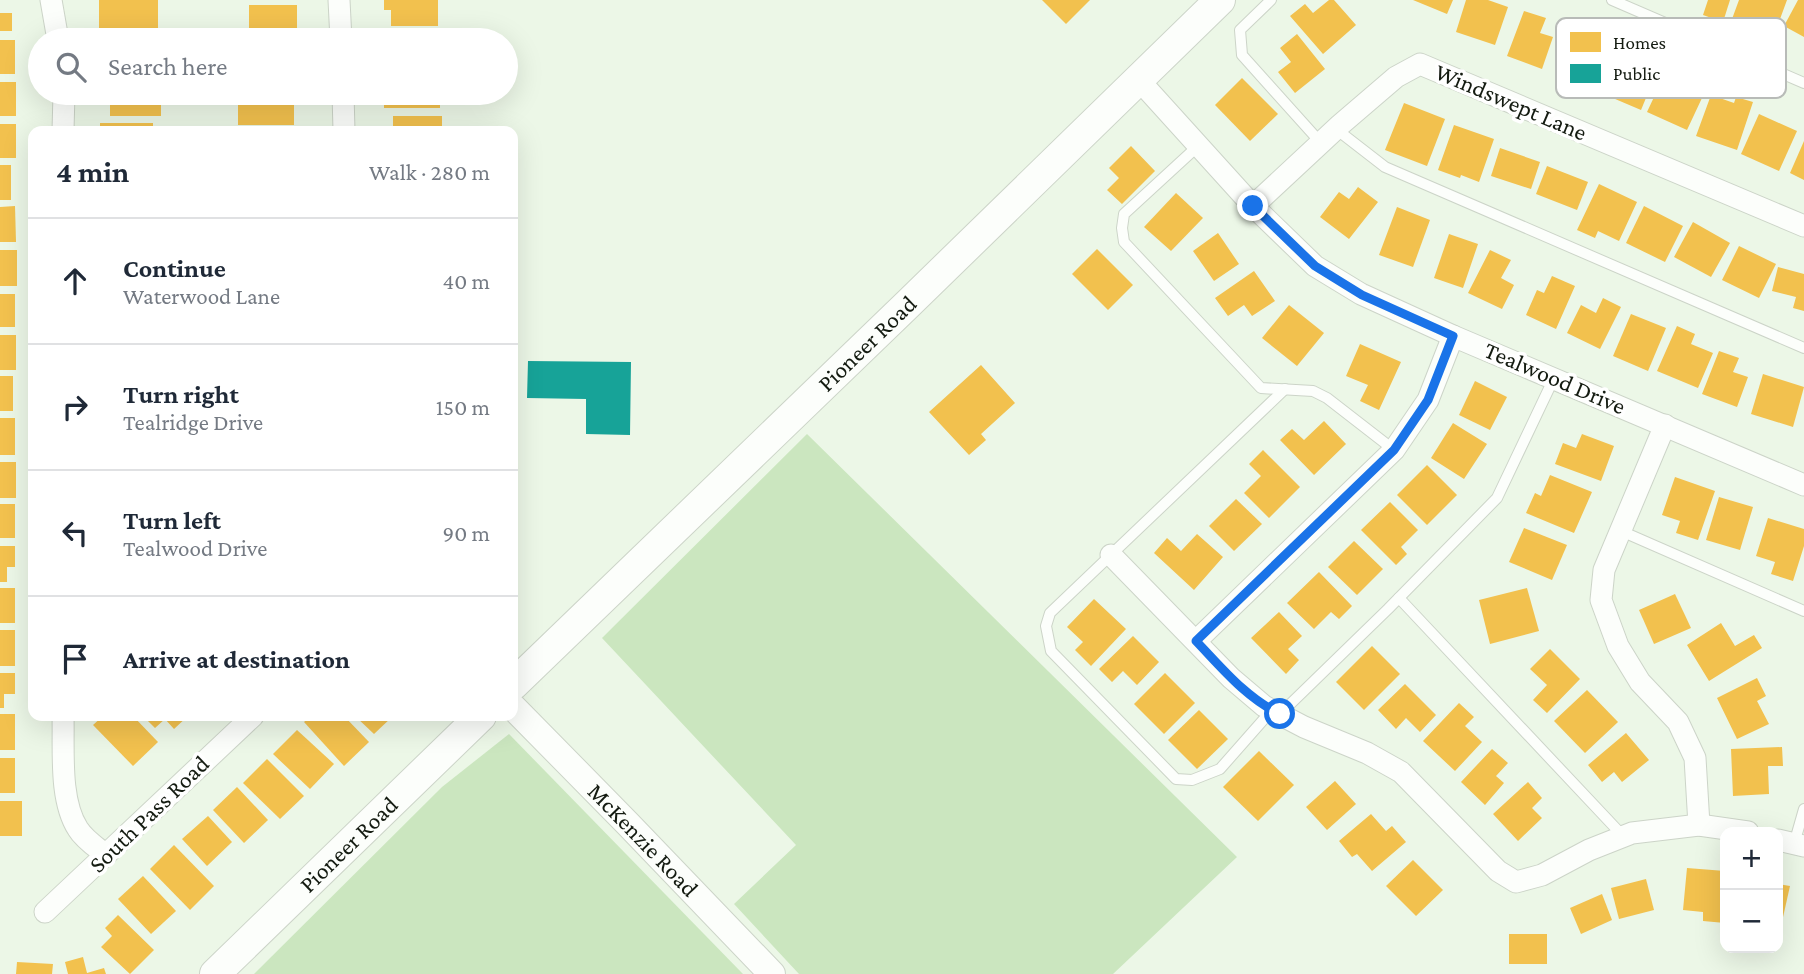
<!DOCTYPE html>
<meta charset="utf-8">
<style>
:root{--surface:#fff;--page:#f2f2f3;--text:#1f2937;--muted:#747a83;--line:#e0e1e3}
body{margin:0;font-family:"Crimson Pro",serif;background:var(--page);color:var(--text)}
.controls{position:absolute;right:21px;bottom:21px;display:grid;overflow:hidden;border-radius:14px;box-shadow:0 7px 28px #0002}
.controls button{width:63px;height:63px;display:grid;place-items:center;padding:0;border:0;border-bottom:2px solid var(--line);background:var(--surface);color:var(--text);font:35px sans-serif}
.stop{position:absolute;width:21px;height:21px;margin:-16px;border:5px solid #1a73e8;border-radius:50%;background:#fff}
.stop.end{background:#1a73e8;border-color:#fff;box-shadow:0 2px 7px #0008}
.list{margin:0;padding:0;list-style:none}
h2{display:flex;justify-content:space-between;align-items:center;height:91px;margin:0;padding:0 28px;font-size:30px}
h2 small{font-size:23px;font-weight:400;color:var(--muted)}
.list li{display:grid;grid-template-columns:46px 1fr auto;gap:21px;align-items:center;box-sizing:border-box;height:126px;padding:0 28px;border-top:2px solid var(--line)}
.list b{display:block;font-size:26px;white-space:nowrap}
.list p{margin:0;font-size:23px;white-space:nowrap;color:var(--muted)}
.list em{font-size:23px;font-style:normal;color:var(--muted)}
.icon{flex:none;width:38px;height:38px;fill:none;stroke:currentColor;stroke-width:2;stroke-linecap:round;stroke-linejoin:round}
.map{position:relative;flex:none;width:1804px;height:974px;overflow:hidden}
.search{position:absolute;background:var(--surface);box-shadow:0 7px 28px #0002;left:28px;top:28px;width:490px;height:77px;display:flex;align-items:center;gap:18px;box-sizing:border-box;padding:0 24px;border-radius:38px;color:var(--muted);font-size:26px}
.panel{position:absolute;background:var(--surface);box-shadow:0 7px 28px #0002;left:28px;top:126px;width:490px;height:595px;border-radius:14px}
.map>svg:first-child{display:block}
</style>
<div class="map">
<svg width="1804" height="974" viewBox="0 0 1804 974">
<rect width="100%" height="100%" fill="#ecf7e7"/>
<g fill="#cbe6bf">
<path d="M807 434 1237 857 1113 974H799L734 904 796 845 602 638Z"/>
<path d="M509 734 743 974H254L442 787Z"/>
</g>
<g fill="#f2c14e">
<rect x="99" y="0" width="59" height="30"/>
<path d="M384 0H438V26H391V10H384Z"/>
<path d="M1042 0H1090L1066 24Z"/>
<path d="M1329 0H1334L1356 25 1323 54 1290 16 1305 4 1313 13Z"/>
<path d="M1413 0H1453L1447 14Z"/>
<path d="M1466 0H1488L1508 7 1495 45 1456 32Z"/>
<path d="M1708 0H1730L1723 22 1703 15Z"/>
<path d="M1739 0H1787L1772 41 1749 32 1751 26 1732 19Z"/>
<path d="M1798 0H1804V37L1784 26Z"/>
<rect x="249" y="5" width="48" height="35"/>
<path d="M1524 11 1546 18 1540 33 1553 37 1542 69 1507 56Z"/>
<rect x="0" y="13" width="12" height="18"/>
<path d="M1576 27 1593 34 1588 45 1609 53 1593 91 1555 75Z"/>
<rect x="382" y="32" width="62" height="8"/>
<path d="M1297 34 1325 69 1295 93 1278 72 1291 62 1280 48Z"/>
<rect x="102" y="38" width="63" height="2"/>
<rect x="0" y="40" width="15" height="34"/>
<path d="M1618 52 1658 69 1641 110 1601 93Z"/>
<path d="M1691 75 1709 83 1687 130 1647 112 1662 80 1684 90Z"/>
<path d="M1242 78 1278 114 1250 141 1215 105Z"/>
<rect x="0" y="82" width="16" height="34"/>
<path d="M100 93H161V116H110V101H100Z"/>
<rect x="238" y="93" width="56" height="32"/>
<rect x="384" y="93" width="56" height="15"/>
<path d="M1711 95 1734 103 1736 97 1753 102 1737 150 1696 136Z"/>
<path d="M1404 103 1445 119 1427 166 1385 150Z"/>
<path d="M1759 114 1797 131 1779 171 1741 154Z"/>
<path d="M393 116H442V131H382V126H393Z"/>
<rect x="100" y="123" width="53" height="8"/>
<rect x="0" y="124" width="16" height="34"/>
<path d="M1454 125 1494 139 1479 182 1461 175 1460 178 1438 170Z"/>
<path d="M1804 141V180L1790 173Z"/>
<path d="M1131 146 1155 171 1122 204 1107 190 1119 178 1109 168Z"/>
<path d="M1500 148 1540 162 1531 189 1491 176Z"/>
<rect x="0" y="165" width="11" height="35"/>
<path d="M1547 166 1588 182 1577 210 1536 194Z"/>
<path d="M1599 184 1637 202 1619 241 1598 231 1595 238 1577 230Z"/>
<path d="M1358 187 1378 202 1349 239 1320 217 1339 192 1349 199Z"/>
<path d="M1176 193 1203 218 1171 251 1144 227Z"/>
<path d="M15 206 16 242H0V207Z"/>
<path d="M1644 206 1683 226 1665 262 1626 243Z"/>
<path d="M1397 207 1430 220 1413 267 1379 255Z"/>
<path d="M1693 222 1730 243 1711 277 1674 257Z"/>
<path d="M1218 233 1239 264 1214 281 1193 251Z"/>
<path d="M1449 234 1478 244 1463 288 1434 278Z"/>
<path d="M1739 246 1776 264 1759 298 1722 280Z"/>
<path d="M1097 249 1133 285 1108 310 1072 274Z"/>
<rect x="0" y="250" width="17" height="36"/>
<path d="M1490 250 1511 260 1501 278 1514 285 1502 309 1468 293Z"/>
<path d="M1778 267 1804 274V311L1793 308 1796 297 1772 291Z"/>
<path d="M1254 271 1275 301 1252 316 1244 305 1228 316 1215 298Z"/>
<path d="M1552 276 1575 286 1556 329 1526 315 1537 290 1544 293Z"/>
<rect x="0" y="294" width="15" height="33"/>
<path d="M1603 298 1621 307 1600 349 1567 333 1581 305 1596 313Z"/>
<path d="M1289 305 1324 333 1297 366 1262 338Z"/>
<path d="M1631 314 1666 328 1648 371 1613 356Z"/>
<path d="M1677 326 1695 334 1691 344 1713 353 1698 388 1657 371Z"/>
<rect x="0" y="335" width="16" height="35"/>
<path d="M1360 344 1401 362 1379 410 1360 401 1368 385 1346 376Z"/>
<path d="M1719 351 1739 358 1733 372 1748 377 1737 407 1702 394Z"/>
<path d="M981 365 1015 403 981 434 986 440 969 455 929 412Z"/>
<path d="M1763 374 1804 387 1793 427 1751 414Z"/>
<rect x="0" y="376" width="13" height="35"/>
<path d="M1475 381 1507 397 1490 430 1459 415Z"/>
<rect x="0" y="418" width="15" height="37"/>
<path d="M1324 421 1346 444 1314 475 1280 440 1292 429 1304 440Z"/>
<path d="M1453 423 1487 444 1464 479 1431 458Z"/>
<path d="M1582 434 1614 446 1601 481 1555 464 1563 443 1576 448Z"/>
<path d="M1263 450 1300 487 1269 518 1244 493 1261 476 1249 464Z"/>
<rect x="0" y="462" width="16" height="36"/>
<path d="M1427 465 1457 495 1427 525 1397 495Z"/>
<path d="M1550 475 1592 492 1574 533 1526 513 1535 493 1541 496Z"/>
<path d="M1675 477 1715 491 1698 540 1676 533 1680 521 1662 515Z"/>
<path d="M1719 497 1753 507 1740 550 1706 540Z"/>
<path d="M1236 499 1262 524 1234 551 1209 526Z"/>
<path d="M1390 502 1418 530 1401 547 1407 554 1396 565 1361 530Z"/>
<rect x="0" y="504" width="15" height="34"/>
<path d="M1768 518 1804 529V546L1793 581 1771 574 1775 562 1756 556Z"/>
<path d="M1524 528 1567 545 1552 580 1509 562Z"/>
<path d="M1197 534 1223 557 1194 590 1154 553 1167 538 1181 551Z"/>
<path d="M1354 541 1383 569 1357 595 1328 567Z"/>
<path d="M0 546H15V567H7V582H0Z"/>
<path d="M1319 572 1352 606 1339 619 1331 612 1314 629 1287 603Z"/>
<rect x="0" y="588" width="15" height="35"/>
<path d="M1527 588 1539 631 1490 644 1479 600Z"/>
<path d="M1675 594 1691 628 1654 644 1639 610Z"/>
<path d="M1094 599 1126 629 1091 666 1075 650 1083 642 1067 627Z"/>
<path d="M1279 612 1302 636 1288 649 1299 660 1286 674 1251 638Z"/>
<path d="M1721 623 1735 646 1754 635 1762 648 1709 681 1687 645Z"/>
<rect x="0" y="630" width="15" height="36"/>
<path d="M1133 636 1159 662 1137 685 1123 671 1112 682 1099 669Z"/>
<path d="M1372 646 1400 674 1364 710 1336 682Z"/>
<path d="M1550 649 1580 679 1547 713 1533 700 1547 685 1530 669Z"/>
<path d="M0 673H15V694H4V708H0Z"/>
<path d="M1165 673 1195 703 1164 734 1134 704Z"/>
<path d="M1757 678 1766 696 1757 701 1769 724 1737 739 1717 698Z"/>
<path d="M1405 684 1436 715 1420 732 1406 718 1396 729 1378 710Z"/>
<path d="M1587 690 1618 722 1585 753 1554 721Z"/>
<path d="M1459 703 1474 717 1465 726 1482 742 1455 771 1423 741Z"/>
<path d="M1199 710 1228 739 1197 769 1168 740Z"/>
<rect x="0" y="714" width="15" height="36"/>
<path d="M103 716H133L158 742 133 766 93 725Z"/>
<path d="M143 716H188L174 729 165 719 155 728Z"/>
<path d="M311 716H344L369 742 344 766 304 722Z"/>
<path d="M355 716H393L374 734Z"/>
<path d="M297 730 334 764 310 789 273 754Z"/>
<path d="M1626 733 1649 760 1622 782 1614 772 1602 782 1588 765Z"/>
<path d="M1782 747 1783 766H1768L1769 794 1733 796 1731 749Z"/>
<path d="M1492 749 1508 763 1496 776 1504 783 1485 805 1461 782Z"/>
<path d="M1259 751 1294 785 1258 821 1223 787Z"/>
<rect x="0" y="758" width="15" height="35"/>
<path d="M267 759 304 796 280 819 243 783Z"/>
<path d="M1335 781 1356 804 1327 830 1306 807Z"/>
<path d="M1528 782 1542 798 1532 808 1542 818 1518 841 1493 814Z"/>
<path d="M237 787 268 820 244 843 213 810Z"/>
<rect x="0" y="801" width="22" height="35"/>
<path d="M1371 814 1386 831 1392 826 1406 842 1372 871 1357 854 1352 857 1339 841Z"/>
<path d="M208 816 232 842 207 866 182 839Z"/>
<path d="M174 845 214 886 190 910 150 869Z"/>
<path d="M1413 860 1443 890 1416 916 1386 886Z"/>
<path d="M1687 868 1725 871V923L1703 921V912L1683 910Z"/>
<path d="M143 876 176 911 151 934 118 899Z"/>
<path d="M1646 879 1654 910 1619 919 1611 888Z"/>
<path d="M1778 884 1790 886 1779 935H1778Z"/>
<path d="M1602 894 1612 920 1581 934 1570 908Z"/>
<path d="M118 915 154 950 130 974 101 947 112 936 105 928Z"/>
<rect x="1509" y="934" width="38" height="30"/>
<path d="M83 957 87 973 104 968 106 974H68L65 962Z"/>
<path d="M17 962 53 964 52 974H16Z"/>
</g>
<path fill="#17a398" d="M528 361 631 362 630 435 586 434V399L527 398Z"/>
<g fill="none" stroke-linecap="round" stroke-linejoin="round">
<defs>
<g id="service">
<path d="M1271 0 1240 30 1242 55 1321 143"/>
<path d="M1612 0 1804 83"/>
<path d="M1336 129 1385 167 1804 348"/>
<path d="M1198 146 1124 214 1122 228 1124 242 1261 388 1313 391 1327 398 1394 450"/>
<path d="M1621 531 1804 611"/>
<path d="M1399 598 1623 836"/>
<path d="M1272 710 1220 769 1192 780 1176 779 1051 651 1046 626 1050 613 1285 389"/>
<path d="M1280 714 1388 609 1497 498 1554 378"/>
<path d="M1794 844 1804 809"/>
</g>
<g id="minor">
<path d="M51 0 58 40"/>
<path d="M339 0 341 40"/>
<path d="M1138 79 1253 206 1315 266 1361 294 1453 336 1804 485"/>
<path d="M343 93 344 131"/>
<path d="M63 131 64 93"/>
<path d="M1253 206 1340 125 1396 77 1420 64 1804 226"/>
<path d="M1665 425 1604 570 1601 600 1618 646 1640 682 1678 722 1695 758 1699 825"/>
<path d="M1111 555 1231 678 1264 706 1304 727 1367 753 1401 772 1498 871 1516 882 1542 875 1589 850 1632 833 1699 825 1748 832"/>
<path d="M1196 641 1394 450 1428 400 1453 336"/>
<path d="M63 716C64 749 59 800 78 829 84 839 96 847 106 855"/>
<path d="M1778 840 1804 846"/>
<path d="M45 912 253 716"/>
</g>
<g id="tertiary">
<path id="s1" d="M513 707 627 823 772 974"/>
</g>
<g id="secondary">
<path id="s2" d="M513 685 908 304 1220 0"/>
<path id="s3" d="M215 974 481 716"/>
</g>
</defs>
<use href="#service" stroke="#ccd4c8" stroke-width="12"/>
<use href="#minor" stroke="#ccd4c8" stroke-width="23"/>
<use href="#tertiary" stroke="#ccd4c8" stroke-width="28"/>
<use href="#secondary" stroke="#ccd4c8" stroke-width="32"/>
<use href="#service" stroke="#fcfefb" stroke-width="10"/>
<use href="#minor" stroke="#fcfefb" stroke-width="21"/>
<use href="#tertiary" stroke="#fcfefb" stroke-width="26"/>
<use href="#secondary" stroke="#fcfefb" stroke-width="30"/>
</g>
<g fill="none" stroke-linecap="round" stroke-linejoin="round">
<path stroke="#1a73e8" stroke-width="9" d="M1253 206 1315 266 1362 295 1453 336 1428 400 1394 450 1196 641C1221 667 1246 698 1280 714"/>
</g>
<g text-anchor="middle" stroke-width="7" stroke-linejoin="round" paint-order="stroke">
<g font-size="24" fill="#141b11" stroke="#fff">
<text transform="translate(1511 102) rotate(23)" y="8">Windswept Lane</text>
<text dy="8" stroke="none"><textPath href="#s2" startOffset="492">Pioneer Road</textPath></text>
<text transform="translate(1555 378) rotate(23)" y="8">Tealwood Drive</text>
<text transform="translate(149 814) rotate(-44)" y="8">South Pass Road</text>
<text dy="8" stroke="none"><textPath href="#s1" startOffset="186">McKenzie Road</textPath></text>
<text dy="8" stroke="none"><textPath href="#s3" startOffset="186">Pioneer Road</textPath></text>
</g>
</g>
<rect x="1556" y="18" width="230" height="80" rx="10" fill="#fff" stroke="#b8bbb8" stroke-width="2"/>
<rect x="1570" y="32" width="31" height="20" fill="#f2c14e"/>
<rect x="1570" y="64" width="31" height="19" fill="#17a398"/>
<g font-size="19" fill="#141b11">
<text x="1613" y="49">Homes</text>
<text x="1613" y="80">Public</text>
</g>
</svg>
<div class="controls">
<button>+</button>
<button>−</button>
</div>
<div class="stop" style="left:1280px;top:714px"></div>
<div class="stop end" style="left:1253px;top:206px"></div>
<div class="search"><svg class="icon" aria-label="search" viewBox="0 0 24 24"><circle cx="10" cy="10" r="6"/><path d="M15 15l6 6"/></svg>Search here</div>
<section class="panel">
<h2>4 min<small>Walk · 280 m</small></h2>
<ul class="list">
<li><svg class="icon" aria-label="ahead" viewBox="0 0 24 24"><path d="M12 20V5M6 11l6-6 6 6"/></svg><div><b>Continue</b><p>Waterwood Lane</p></div><em>40 m</em></li>
<li><svg class="icon" aria-label="right" viewBox="0 0 24 24"><path d="M7 20v-9h11M14 6l5 5-5 5"/></svg><div><b>Turn right</b><p>Tealridge Drive</p></div><em>150 m</em></li>
<li><svg class="icon" aria-label="left" viewBox="0 0 24 24"><path d="M17 20v-9H6M10 6l-5 5 5 5"/></svg><div><b>Turn left</b><p>Tealwood Drive</p></div><em>90 m</em></li>
<li><svg class="icon" aria-label="arrive" viewBox="0 0 24 24"><path d="M6 21V4h12l-3 4 3 4H6"/></svg><div><b>Arrive at destination</b></div></li>
</ul>
</section>
</div>
